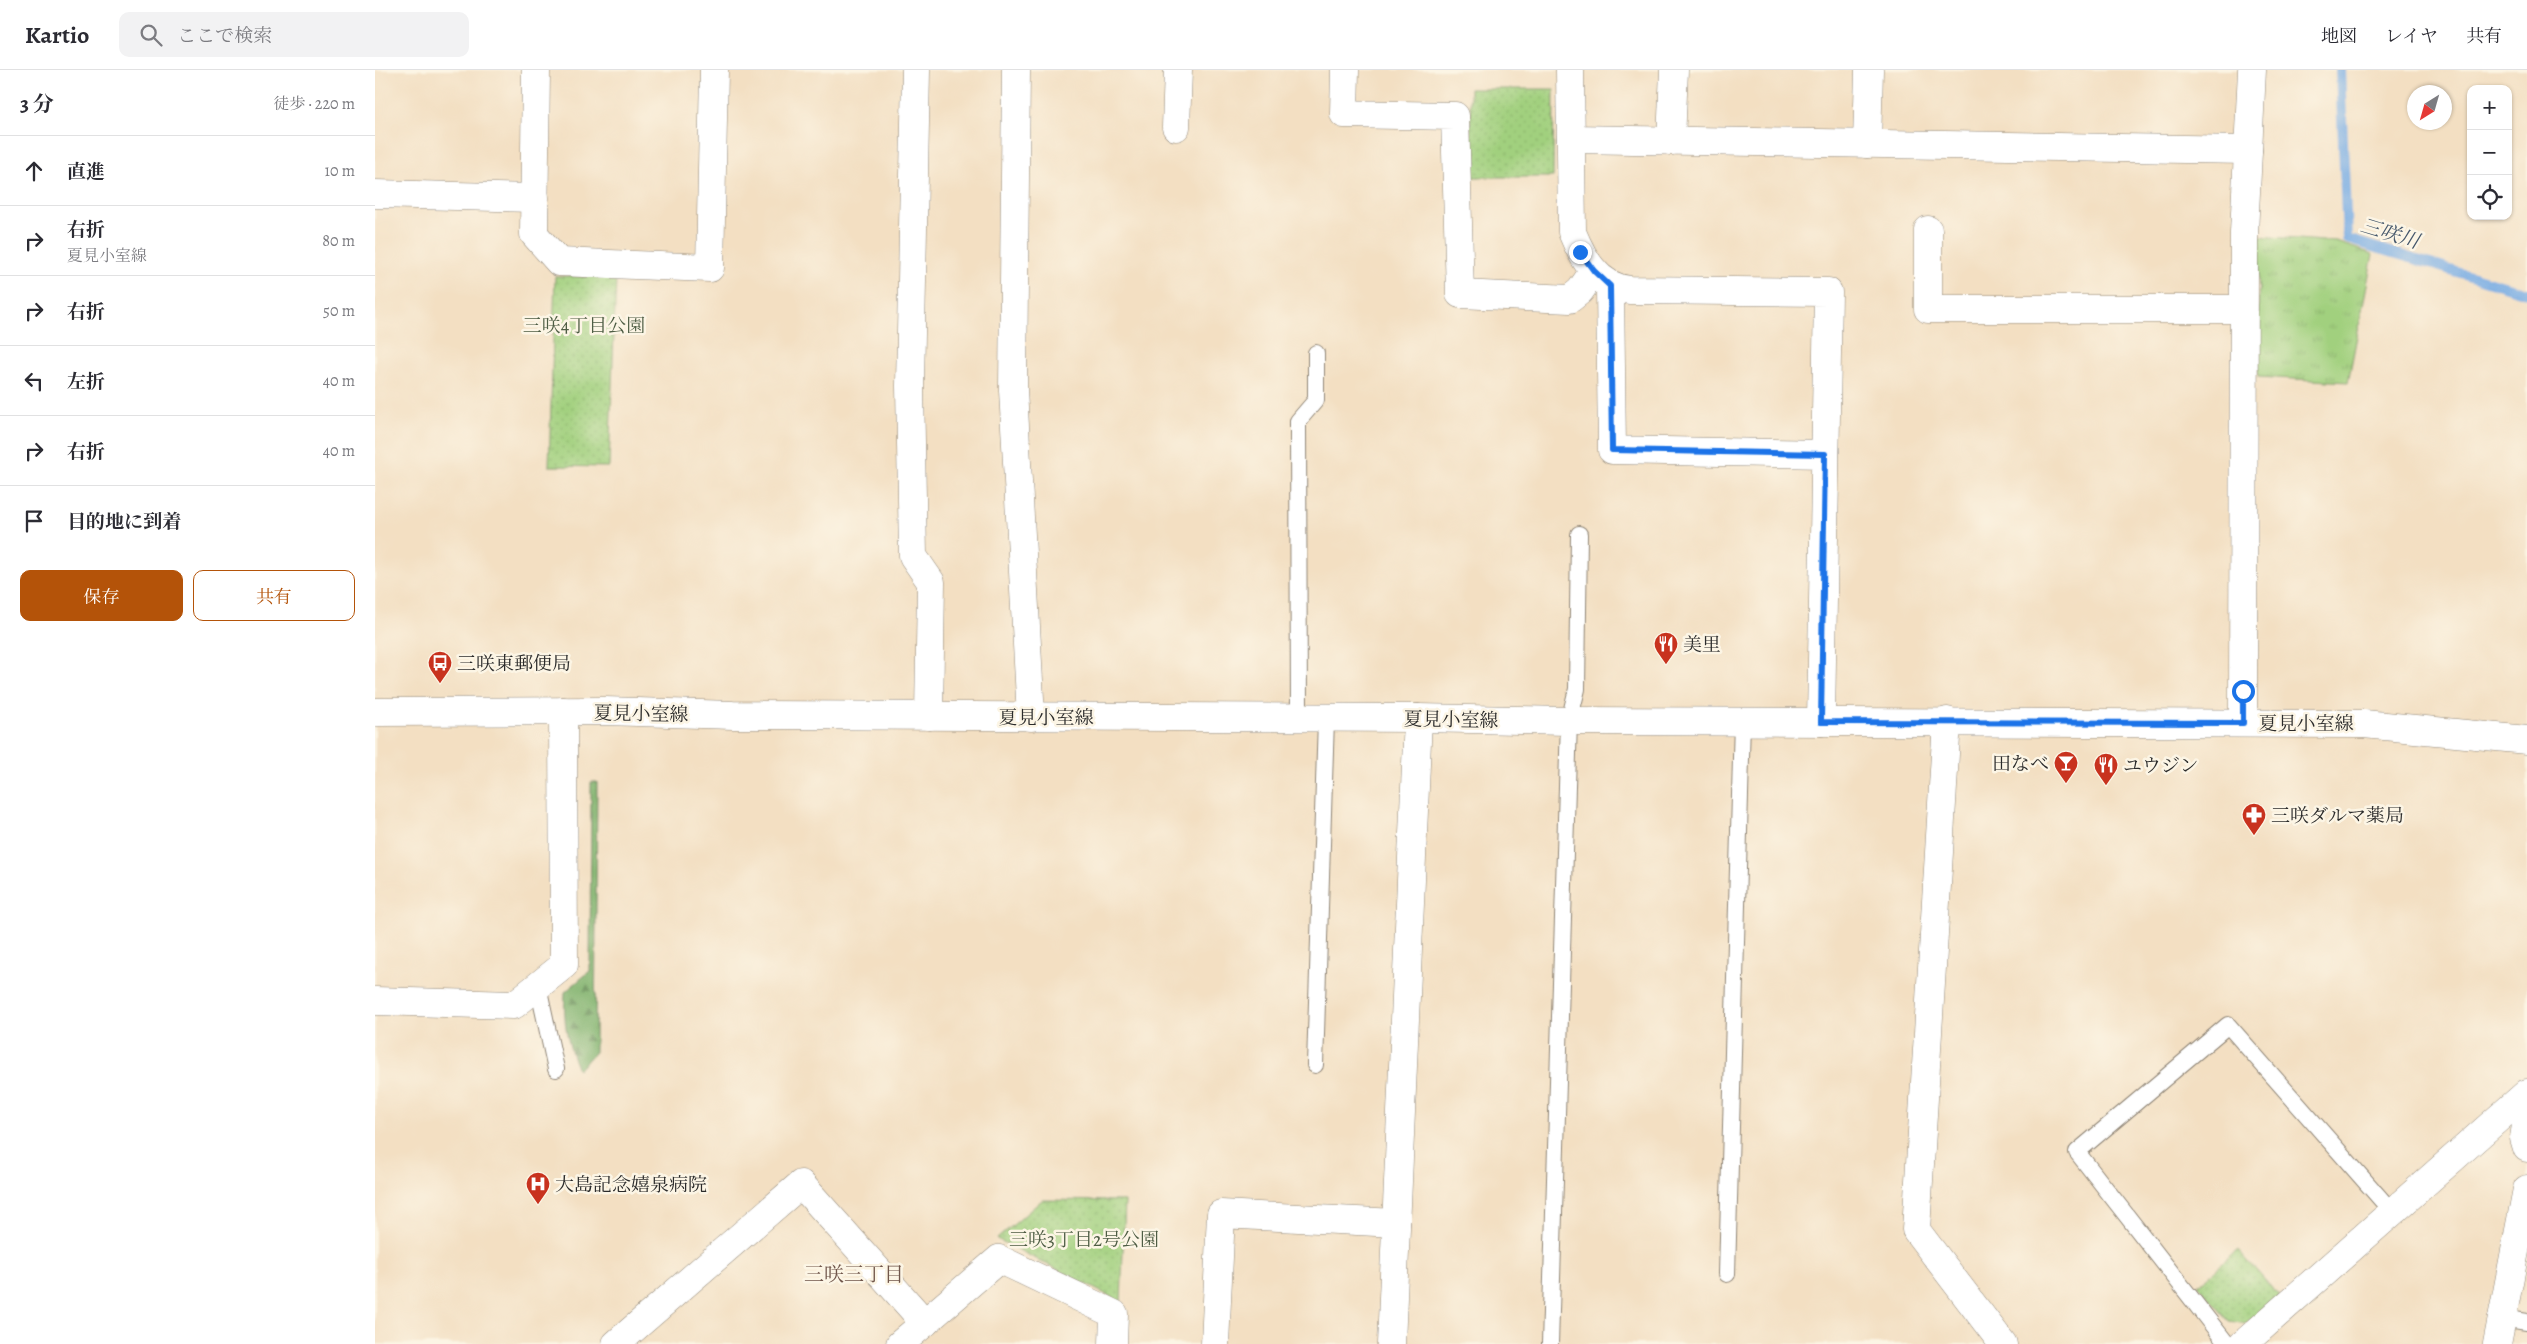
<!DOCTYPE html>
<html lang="ja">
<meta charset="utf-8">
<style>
:root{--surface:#fff;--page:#f2f2f3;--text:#2b2b33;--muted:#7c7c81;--line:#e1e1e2;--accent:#b45309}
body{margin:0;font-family:Alegreya,"Noto Serif JP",serif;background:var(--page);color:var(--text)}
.controls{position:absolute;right:15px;top:15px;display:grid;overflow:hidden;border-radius:10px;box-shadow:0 1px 4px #0004}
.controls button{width:45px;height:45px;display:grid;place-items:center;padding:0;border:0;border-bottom:1px solid var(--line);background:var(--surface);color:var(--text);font:25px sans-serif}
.compass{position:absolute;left:2032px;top:15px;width:45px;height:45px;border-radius:50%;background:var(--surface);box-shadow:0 1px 4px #0004;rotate:217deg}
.stop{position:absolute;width:15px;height:15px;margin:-11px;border:4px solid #1a73e8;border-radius:50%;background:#fff}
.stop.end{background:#1a73e8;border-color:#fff;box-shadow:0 1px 5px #0008}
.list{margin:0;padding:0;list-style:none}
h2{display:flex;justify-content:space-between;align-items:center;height:65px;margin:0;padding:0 20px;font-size:21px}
h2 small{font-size:16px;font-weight:400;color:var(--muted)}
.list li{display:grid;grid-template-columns:32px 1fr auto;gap:15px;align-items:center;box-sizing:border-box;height:70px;padding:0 20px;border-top:1px solid var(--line)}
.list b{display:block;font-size:19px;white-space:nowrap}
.list p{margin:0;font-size:16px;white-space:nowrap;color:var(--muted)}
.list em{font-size:16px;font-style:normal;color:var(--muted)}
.actions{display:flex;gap:10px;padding:15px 20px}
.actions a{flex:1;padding:11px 0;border:1px solid var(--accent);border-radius:10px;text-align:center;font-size:18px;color:var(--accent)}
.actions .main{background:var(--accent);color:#fff}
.icon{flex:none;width:28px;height:28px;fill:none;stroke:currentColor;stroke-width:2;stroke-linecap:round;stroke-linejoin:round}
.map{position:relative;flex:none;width:2152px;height:1274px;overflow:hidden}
header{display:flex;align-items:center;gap:30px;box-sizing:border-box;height:70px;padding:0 25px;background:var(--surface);border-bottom:1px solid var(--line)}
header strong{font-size:24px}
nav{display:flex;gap:28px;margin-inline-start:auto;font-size:18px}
.search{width:350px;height:45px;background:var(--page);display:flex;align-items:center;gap:12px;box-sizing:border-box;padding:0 18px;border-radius:10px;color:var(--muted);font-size:19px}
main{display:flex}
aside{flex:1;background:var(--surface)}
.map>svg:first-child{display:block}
</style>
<header>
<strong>Kartio</strong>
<div class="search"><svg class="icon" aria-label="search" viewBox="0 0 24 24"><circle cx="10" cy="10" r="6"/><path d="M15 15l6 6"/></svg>ここで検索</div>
<nav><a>地図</a><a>レイヤ</a><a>共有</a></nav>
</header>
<main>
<aside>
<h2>3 分<small>徒歩 · 220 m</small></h2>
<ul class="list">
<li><svg class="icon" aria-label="ahead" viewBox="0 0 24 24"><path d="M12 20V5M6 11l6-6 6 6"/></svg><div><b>直進</b></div><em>10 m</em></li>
<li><svg class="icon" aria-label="right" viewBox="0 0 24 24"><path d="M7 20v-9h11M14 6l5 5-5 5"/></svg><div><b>右折</b><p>夏見小室線</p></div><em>80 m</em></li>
<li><svg class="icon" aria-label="right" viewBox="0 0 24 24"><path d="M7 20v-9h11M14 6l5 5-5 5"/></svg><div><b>右折</b></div><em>50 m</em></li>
<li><svg class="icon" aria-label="left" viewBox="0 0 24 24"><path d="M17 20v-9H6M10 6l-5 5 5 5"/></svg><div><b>左折</b></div><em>40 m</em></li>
<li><svg class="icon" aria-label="right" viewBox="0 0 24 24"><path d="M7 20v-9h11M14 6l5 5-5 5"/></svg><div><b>右折</b></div><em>40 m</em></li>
<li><svg class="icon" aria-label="arrive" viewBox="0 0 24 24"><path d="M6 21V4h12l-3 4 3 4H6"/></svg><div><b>目的地に到着</b></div></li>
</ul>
<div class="actions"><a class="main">保存</a><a>共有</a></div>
</aside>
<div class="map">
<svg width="2152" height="1274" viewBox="0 0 2152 1274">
<defs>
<pattern id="grass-tufts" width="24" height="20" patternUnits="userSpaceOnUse" patternTransform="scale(1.25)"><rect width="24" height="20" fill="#a1d07e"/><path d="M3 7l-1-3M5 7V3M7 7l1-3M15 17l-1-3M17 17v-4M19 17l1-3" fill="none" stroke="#8bb36d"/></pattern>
<pattern id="forest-firs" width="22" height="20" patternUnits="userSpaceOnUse" patternTransform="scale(1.25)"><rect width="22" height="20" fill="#80b26d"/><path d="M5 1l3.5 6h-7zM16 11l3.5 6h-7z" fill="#69915a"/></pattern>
<pattern id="park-dots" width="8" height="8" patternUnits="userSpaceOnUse" patternTransform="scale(1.25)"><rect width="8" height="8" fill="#a1d07e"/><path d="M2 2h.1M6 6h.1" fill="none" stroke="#8bb36d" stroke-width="1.8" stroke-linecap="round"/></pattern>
</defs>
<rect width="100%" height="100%" fill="#fcf5e5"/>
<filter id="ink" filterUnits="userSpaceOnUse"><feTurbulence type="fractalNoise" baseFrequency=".02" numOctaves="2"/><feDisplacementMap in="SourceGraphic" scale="10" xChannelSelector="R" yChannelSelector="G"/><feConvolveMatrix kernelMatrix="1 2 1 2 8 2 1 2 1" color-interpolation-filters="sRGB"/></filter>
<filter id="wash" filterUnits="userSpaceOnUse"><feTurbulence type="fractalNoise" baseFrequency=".0096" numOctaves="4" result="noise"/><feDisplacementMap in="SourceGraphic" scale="20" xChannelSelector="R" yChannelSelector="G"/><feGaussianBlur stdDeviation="1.12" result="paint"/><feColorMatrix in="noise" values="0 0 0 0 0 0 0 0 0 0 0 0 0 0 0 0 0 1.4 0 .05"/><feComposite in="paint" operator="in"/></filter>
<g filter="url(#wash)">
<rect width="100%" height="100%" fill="#f3dfc2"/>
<path fill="url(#grass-tufts)" stroke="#667e54" d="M1884 166 1961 172 1998 184 1973 312 1883 307Z"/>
<path fill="url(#forest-firs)" stroke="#566e4c" d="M216 712H222L220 982 203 1000C192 974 188 951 190 922L215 901Z"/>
<g fill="url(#park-dots)" stroke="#667e54">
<path d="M1095 19H1179L1178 107H1096Z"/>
<path d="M180 206 241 207 234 397 174 396Z"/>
<path d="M667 1130 750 1131 746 1232 622 1169Z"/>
<path d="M1863 1180 1904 1226 1871 1254 1854 1251 1823 1215Z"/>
</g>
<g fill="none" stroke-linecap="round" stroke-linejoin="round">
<path stroke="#76aae3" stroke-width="10" d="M1965 0 1972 169 2152 223"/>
</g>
</g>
<g filter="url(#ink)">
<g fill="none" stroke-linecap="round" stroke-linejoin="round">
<defs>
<g id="lane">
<path d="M924 648 923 351 941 330V283"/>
<path d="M163 916 181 999"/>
<path d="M940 995 951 649"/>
<path d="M1352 1204 1367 651"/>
<path d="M2127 1248 2152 1252"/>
<path d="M1175 1274 1194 651 1202 619 1204 464"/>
<path d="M1852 1274 1702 1082 1853 955 2018 1143"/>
</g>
<g id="street">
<path d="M161 0 159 164 184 192 335 198 339 0"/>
<path d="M541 0 535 316 538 486 556 512 554 646"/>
<path d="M641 0 638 320 656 647"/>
<path d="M970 0 969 44 1080 46 1085 224 1195 229 1205 221 1219 201"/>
<path d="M1195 0 1197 162C1208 189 1223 217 1255 220L1453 222 1446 652"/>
<path d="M801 57 803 0"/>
<path d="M1196 69 1873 80"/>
<path d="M1296 71 1299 0"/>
<path d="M1492 74 1494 0"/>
<path d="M0 124 160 128"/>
<path d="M1553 160V239H1868"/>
<path d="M1235 216 1237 380 1450 384"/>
<path d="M1572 651 1541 1160 1628 1274"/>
<path d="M1868 653 1869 163 1877 0"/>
<path d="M0 931 139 935 189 895 188 641"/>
<path d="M2152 1049 2149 1068 2152 1078"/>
<path d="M241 1274 426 1114 550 1253"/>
<path d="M525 1274 624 1189 739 1244 738 1274"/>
<path d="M840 1274 846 1144 1021 1153"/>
<path d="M1016 1274 1043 648"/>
<path d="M1868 1274 2152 1023"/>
<path d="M2122 1274 2152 1119"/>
</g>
<path id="secondary" d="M0 642 230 641 358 645 1043 648 1194 651 1989 654 2152 670"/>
</defs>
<use href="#lane" stroke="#8f8576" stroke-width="18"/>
<use href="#street" stroke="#8f8576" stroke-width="29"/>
<use href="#secondary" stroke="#8f8576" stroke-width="29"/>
<use href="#lane" stroke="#fff" stroke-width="16"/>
<use href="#street" stroke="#fff" stroke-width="28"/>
<use href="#secondary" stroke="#fff" stroke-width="28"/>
</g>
</g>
<g fill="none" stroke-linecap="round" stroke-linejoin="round" filter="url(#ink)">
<path stroke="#1a73e8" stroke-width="6" d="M1205 182 1219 201 1235 216 1237 380 1450 384 1446 652 1868 653V621"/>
</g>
<defs>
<symbol id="restaurant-pin" viewBox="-11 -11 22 30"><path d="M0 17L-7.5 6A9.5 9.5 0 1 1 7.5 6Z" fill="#c8321e" stroke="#fcf5e5"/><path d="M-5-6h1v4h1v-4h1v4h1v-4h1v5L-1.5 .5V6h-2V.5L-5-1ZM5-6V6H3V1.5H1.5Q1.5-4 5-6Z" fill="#fff"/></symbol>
<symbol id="bus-pin" viewBox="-11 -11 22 30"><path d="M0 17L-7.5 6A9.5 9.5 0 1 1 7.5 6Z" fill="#c8321e" stroke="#fcf5e5"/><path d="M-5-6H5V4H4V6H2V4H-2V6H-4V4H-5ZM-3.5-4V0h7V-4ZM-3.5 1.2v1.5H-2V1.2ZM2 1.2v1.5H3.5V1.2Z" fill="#fff"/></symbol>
<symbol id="bar-pin" viewBox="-11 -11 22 30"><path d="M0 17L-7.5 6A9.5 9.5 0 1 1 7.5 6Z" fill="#c8321e" stroke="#fcf5e5"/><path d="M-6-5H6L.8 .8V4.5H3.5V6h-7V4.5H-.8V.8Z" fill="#fff"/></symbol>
<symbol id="pharmacy-pin" viewBox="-11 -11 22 30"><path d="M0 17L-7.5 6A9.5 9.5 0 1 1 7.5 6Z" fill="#c8321e" stroke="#fcf5e5"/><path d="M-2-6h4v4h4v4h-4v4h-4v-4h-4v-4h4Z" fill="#fff"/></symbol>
<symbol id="hospital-pin" viewBox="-11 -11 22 30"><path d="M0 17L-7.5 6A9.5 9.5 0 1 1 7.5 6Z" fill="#c8321e" stroke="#fcf5e5"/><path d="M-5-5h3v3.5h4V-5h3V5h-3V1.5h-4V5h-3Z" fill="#fff"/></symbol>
</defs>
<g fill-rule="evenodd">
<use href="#restaurant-pin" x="1277" y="560" width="28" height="38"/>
<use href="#bus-pin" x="51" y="579" width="28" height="38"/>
<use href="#bar-pin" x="1677" y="679" width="28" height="38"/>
<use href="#restaurant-pin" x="1717" y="681" width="28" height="38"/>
<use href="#pharmacy-pin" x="1865" y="731" width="28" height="38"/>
<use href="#hospital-pin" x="149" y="1100" width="28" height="38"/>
</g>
<g text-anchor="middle" stroke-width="5" stroke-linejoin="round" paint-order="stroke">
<g font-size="19" fill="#4e5d44" stroke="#fcf5e5">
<text x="209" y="262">三咲4丁目公園</text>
<text x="709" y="1176">三咲3丁目2号公園</text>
</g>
<g font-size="19" fill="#2b2b2b" stroke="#fcf5e5" text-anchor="start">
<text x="1308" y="581">美里</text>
<text x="82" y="600">三咲東郵便局</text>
<text x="1674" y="700" text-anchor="end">田なべ</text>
<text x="1748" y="702">ユウジン</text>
<text x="1896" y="752">三咲ダルマ薬局</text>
<text x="180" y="1121">大島記念嬉泉病院</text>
</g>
<g font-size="19" fill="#2b2b2b" stroke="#fcf5e5">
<text transform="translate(266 643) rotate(1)" y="7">夏見小室線</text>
<text x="671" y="654">夏見小室線</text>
<text transform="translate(1076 649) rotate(1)" y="7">夏見小室線</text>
<text x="1931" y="660">夏見小室線</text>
</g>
<g font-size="20" font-style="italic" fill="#45576b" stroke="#fcf5e5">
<text transform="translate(2015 163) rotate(17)" y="7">三咲川</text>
</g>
<g font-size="20" fill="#70564b" stroke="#fcf5e5">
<text x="479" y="1211">三咲三丁目</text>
</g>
</g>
</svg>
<div class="controls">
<button>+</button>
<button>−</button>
<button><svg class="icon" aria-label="locate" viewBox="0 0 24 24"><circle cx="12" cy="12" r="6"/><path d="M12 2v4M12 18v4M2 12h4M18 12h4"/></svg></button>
</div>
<svg class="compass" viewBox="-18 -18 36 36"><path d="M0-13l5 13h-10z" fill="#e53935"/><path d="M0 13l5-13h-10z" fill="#7c7c81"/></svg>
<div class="stop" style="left:1868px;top:621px"></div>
<div class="stop end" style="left:1205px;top:182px"></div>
</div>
</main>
